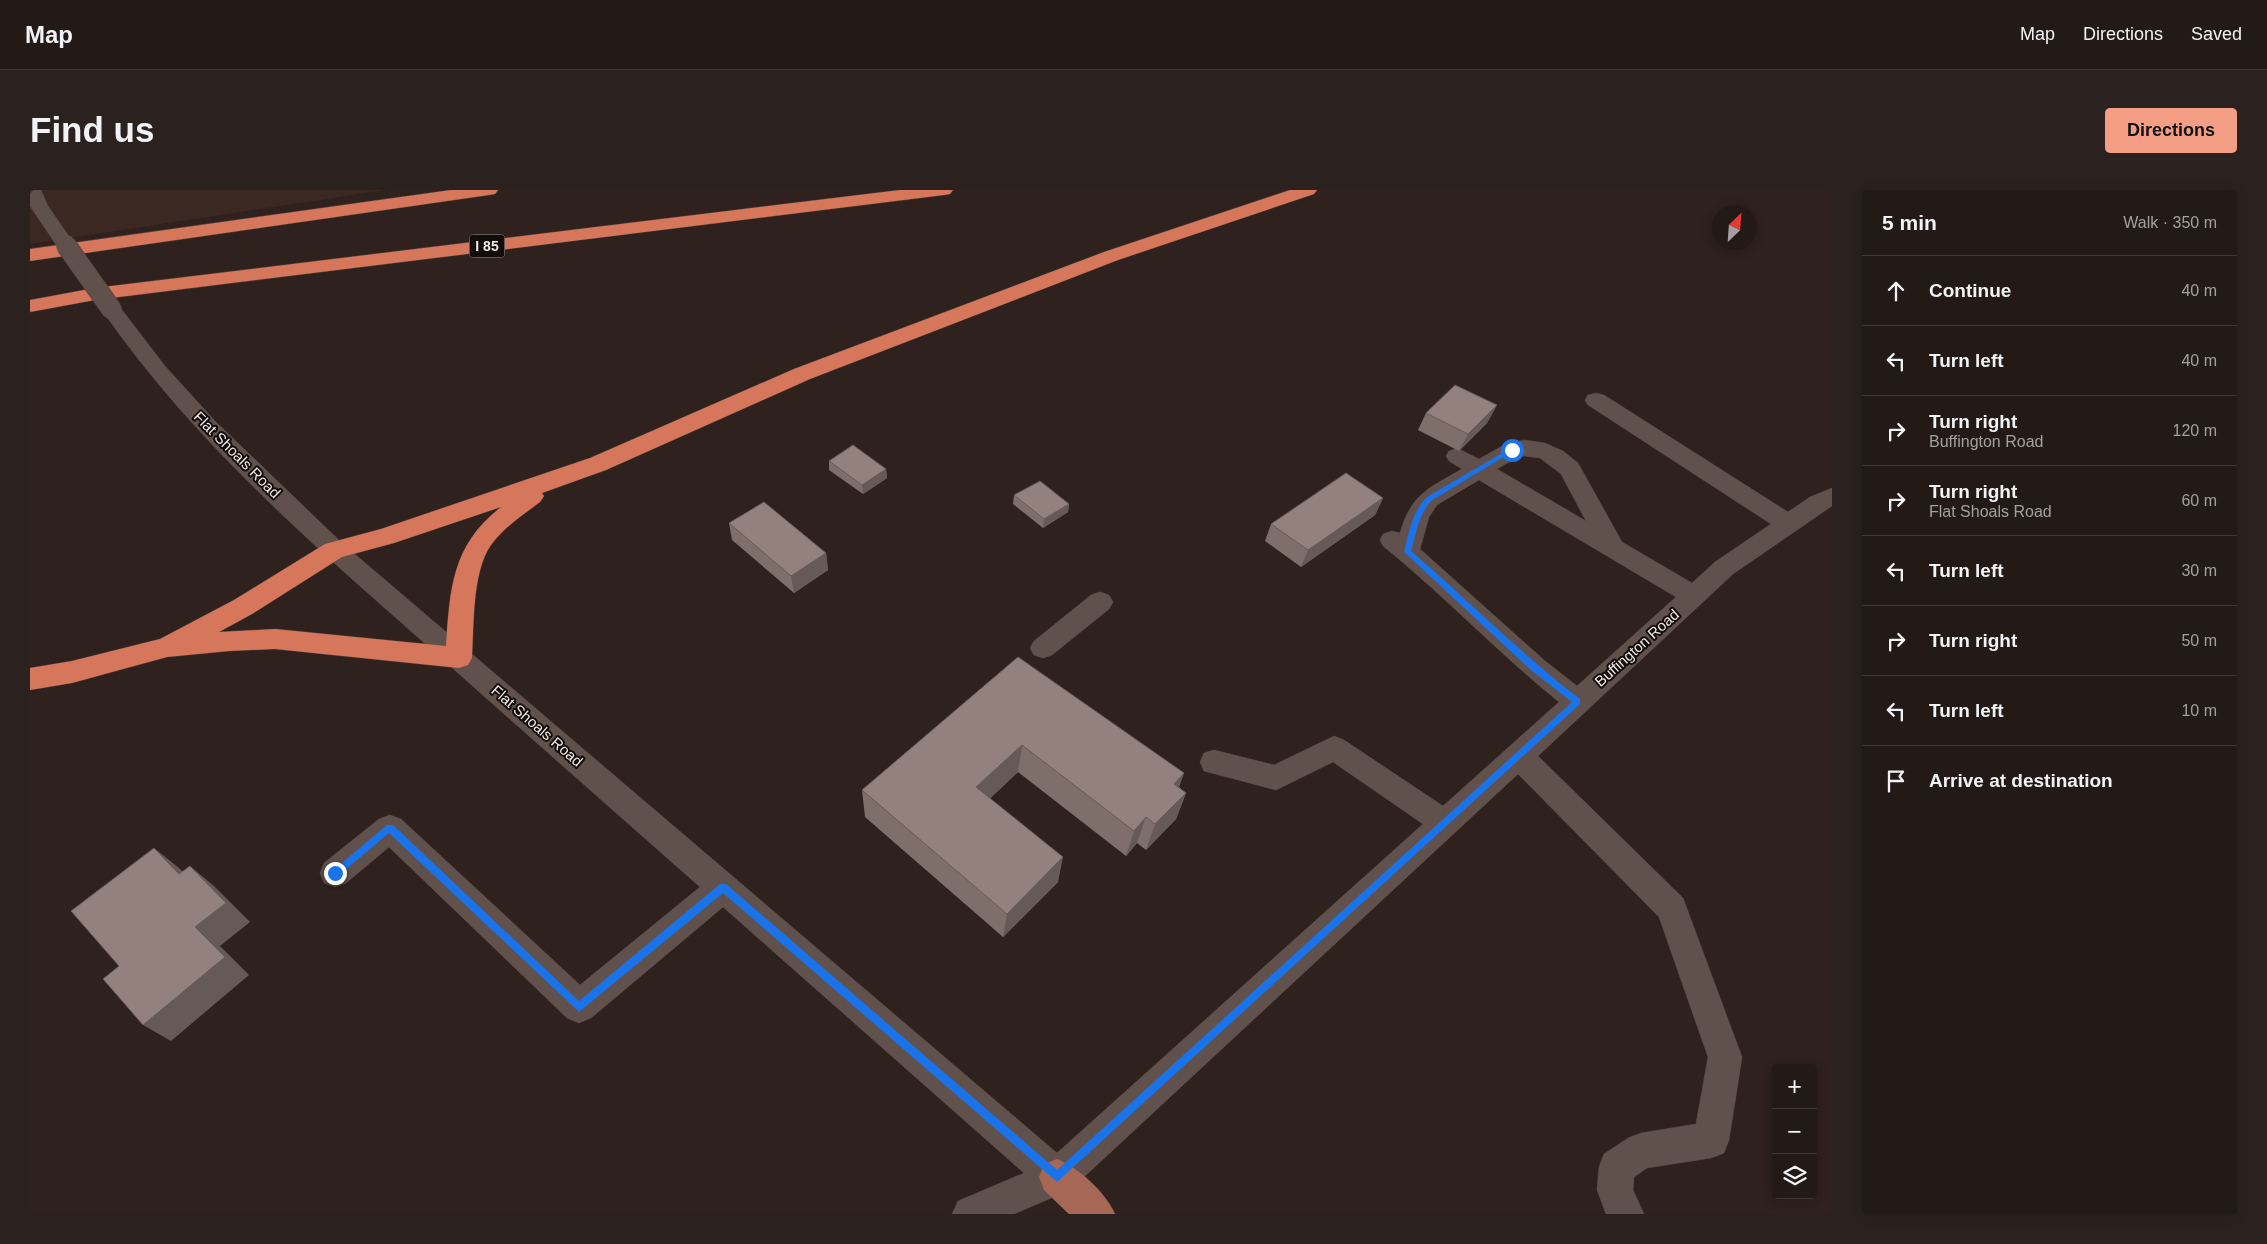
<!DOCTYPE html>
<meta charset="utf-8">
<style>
:root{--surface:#231916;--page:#2b221f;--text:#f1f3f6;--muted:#a3a0a1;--line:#403835;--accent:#f49e86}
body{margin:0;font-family:Arial,sans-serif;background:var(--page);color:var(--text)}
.controls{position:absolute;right:15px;bottom:15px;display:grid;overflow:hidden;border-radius:5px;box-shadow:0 2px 12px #0003}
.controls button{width:45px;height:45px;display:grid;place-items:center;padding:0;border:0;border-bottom:1px solid var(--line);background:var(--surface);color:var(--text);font:25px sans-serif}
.compass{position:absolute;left:1682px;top:15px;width:45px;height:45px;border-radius:50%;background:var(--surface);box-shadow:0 2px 12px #0003;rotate:25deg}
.stop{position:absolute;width:15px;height:15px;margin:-11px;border:4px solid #1a73e8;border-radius:50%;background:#fff}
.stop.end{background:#1a73e8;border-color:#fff;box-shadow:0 1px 5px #0008}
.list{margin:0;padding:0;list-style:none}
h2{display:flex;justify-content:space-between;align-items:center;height:65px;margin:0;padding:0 20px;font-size:21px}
h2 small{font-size:16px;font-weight:400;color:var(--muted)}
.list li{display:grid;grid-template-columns:32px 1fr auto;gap:15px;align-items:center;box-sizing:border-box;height:70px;padding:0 20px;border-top:1px solid var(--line)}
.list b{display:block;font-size:19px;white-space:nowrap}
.list p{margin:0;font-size:16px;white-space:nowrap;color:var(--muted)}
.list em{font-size:16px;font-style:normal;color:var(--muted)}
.icon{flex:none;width:28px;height:28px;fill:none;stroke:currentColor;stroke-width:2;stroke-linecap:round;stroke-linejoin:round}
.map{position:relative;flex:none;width:1802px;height:1024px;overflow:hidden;border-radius:5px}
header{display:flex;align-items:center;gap:30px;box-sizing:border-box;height:70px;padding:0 25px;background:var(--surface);border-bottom:1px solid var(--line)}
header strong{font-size:24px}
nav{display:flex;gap:28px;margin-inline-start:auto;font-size:18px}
.intro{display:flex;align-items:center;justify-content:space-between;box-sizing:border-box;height:120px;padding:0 30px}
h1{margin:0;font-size:35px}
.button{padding:12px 22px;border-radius:5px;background:var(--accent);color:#111;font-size:18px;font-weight:700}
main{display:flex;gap:30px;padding:0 30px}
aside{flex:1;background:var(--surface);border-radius:5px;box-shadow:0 2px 12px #0003}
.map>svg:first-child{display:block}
</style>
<header>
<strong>Map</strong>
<nav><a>Map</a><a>Directions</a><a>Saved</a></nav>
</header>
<div class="intro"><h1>Find us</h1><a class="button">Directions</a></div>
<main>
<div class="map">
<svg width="1802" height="1024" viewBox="0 0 1802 1024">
<rect width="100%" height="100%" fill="#2f211d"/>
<path fill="#3c2822" d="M0 0H355L0 54Z"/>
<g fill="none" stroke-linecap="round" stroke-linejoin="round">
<defs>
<g id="minor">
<path d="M0 0H11L18 16 45 55 43 59 36 61 29 59 0 16Z"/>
<path d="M82 114 89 116 135 176 185 231 313 354 1027 963 1393 634 1303 572 1246 600 1174 581 1170 572 1174 563 1184 560 1244 575 1304 546 1314 550 1413 616 1529 512C1468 463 1414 405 1353 356L1350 350 1353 344 1362 341 1370 343C1381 304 1399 298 1432 279L1419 271 1416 266 1419 261 1427 258 1449 269 1474 255 1494 250 1515 253 1533 261 1548 273 1592 352 1662 393 1685 372 1741 334 1558 215 1555 210 1558 205 1566 203 1574 205 1758 322 1780 307 1802 298V316L1703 384 1508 566 1653 708 1712 867 1699 950 1694 963 1681 968 1617 978 1604 987 1603 1000 1614 1024H1576L1567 1000 1569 977 1574 964 1598 948 1611 943 1666 934 1678 867 1629 727 1488 584 1040 1000 984 1024H922L928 1011 994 983 693 717 561 828 549 833 537 828 359 657 316 693 305 697 294 693 290 683 294 673 349 629 360 625 371 629 550 795 670 697C577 615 484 533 391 450 276 349 159 246 72 120L75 116ZM1494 266 1510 268 1531 284 1556 331 1467 279 1488 267ZM1449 290 1646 407 1547 496 1514 470 1390 359 1399 327 1407 315Z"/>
<path d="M1070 402 1079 405 1083 412 1079 419 1022 465 1013 468 1004 465 1000 458 1004 451 1061 405Z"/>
</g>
<path id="major" d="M1027 969C1049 978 1075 1002 1085 1024H1039L1014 1000 1009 987 1014 974Z"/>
<g id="highway">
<path d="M421 0H468L465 4 459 5 0 71V59Z"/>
<path d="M870 0H923L920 4 914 5 65 110 0 122V110L65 98Z"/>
<path d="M1260 0H1287L1284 4 1088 70 780 189 576 280 512 303 514 306 510 312C493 325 474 337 461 355 442 382 444 436 442 468L438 475 429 478 245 459 199 461 137 467 42 493 0 500V478L42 471 130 449 204 410 295 354 351 339 560 268 764 179 1074 62ZM471 317C422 355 420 398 416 456L245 439 189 442 222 424 312 367 364 353Z"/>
</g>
</defs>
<use href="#minor" stroke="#4b403d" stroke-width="1"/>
<use href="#major" stroke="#4b403d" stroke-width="1"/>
<use href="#highway" stroke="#4b403d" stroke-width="1"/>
<use href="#minor" fill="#61514c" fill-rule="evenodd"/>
<use href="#major" fill="#a76755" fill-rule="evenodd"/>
<use href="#highway" fill="#d6765b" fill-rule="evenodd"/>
<defs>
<path id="minor-bridge" d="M36 55 82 120"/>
</defs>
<use href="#minor-bridge" stroke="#4b403d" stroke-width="21" stroke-linecap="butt"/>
<use href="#minor-bridge" stroke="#61514c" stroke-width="20"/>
</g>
<g fill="#7e6f6b">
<path d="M1467 215 1457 233 1429 261 1388 240 1396 223Z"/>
<path d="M799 271 856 279 857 288 833 304 799 280Z"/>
<path d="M984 305 1039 314 1038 322 1013 338 983 314Z"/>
<path d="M1353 308 1345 325 1271 377 1235 351 1241 334Z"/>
<path d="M699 333 796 363 798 380 764 403 702 350Z"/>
<path d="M988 467 1154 583 1149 597 1156 603 1146 629 1116 660 1107 653 1096 666 988 582 960 608 1028 692 973 747 835 627 832 600Z"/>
</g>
<g fill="#665a57">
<path d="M1467 215 1457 233 1429 261 1438 244Z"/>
<path d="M856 279 857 288 833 304 832 295Z"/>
<path d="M1353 308 1345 325 1271 377 1278 360Z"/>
<path d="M1039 314 1038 322 1013 338 1014 329Z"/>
<path d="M796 363 798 380 764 403 761 386Z"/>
<path d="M992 555 988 582 944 624 946 597Z"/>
<path d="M1154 583 1144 610V594Z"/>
<path d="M1156 603 1146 629 1116 660 1125 634Z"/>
<path d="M1116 627 1107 653 1096 666 1104 641Z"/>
<path d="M124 658 149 678 174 704 149 684Z"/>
<path d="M1033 667 1028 692 973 747 977 724Z"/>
<path d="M160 676 184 696 220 732 190 756 219 785 141 851 113 835 165 737Z"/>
</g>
<g fill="#92817c" stroke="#665a57">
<path d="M1425 195 1467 215 1438 244 1396 223Z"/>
<path d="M823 255 856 279 832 295 799 271Z"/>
<path d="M1316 283 1353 308 1278 360 1241 334Z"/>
<path d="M1010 291 1039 314 1014 329 984 305Z"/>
<path d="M734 312 796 363 761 386 699 333Z"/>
<path d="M988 467 1154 583 1144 594 1156 603 1125 634 1116 627 1104 641 992 555 946 597 1033 667 977 724 832 600Z"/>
<path d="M124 658 149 684 160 676 196 713 165 737 195 767 113 835 73 789 89 776 41 721Z"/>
</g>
<path fill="#1a73e8" d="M1479 259 1485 260 1401 311C1389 324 1386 343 1381 361 1438 410 1491 464 1550 509V514L1027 992 693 703 549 822 359 643 308 686 305 687 300 683 357 635H363L549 811 690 694H696L1027 980 1542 512 1502 481 1374 362C1379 342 1382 322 1397 307Z"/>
<g text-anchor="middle" stroke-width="4" stroke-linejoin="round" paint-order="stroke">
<rect fill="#120c0b" stroke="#b0a7a4" stroke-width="1" x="439.5" y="44.5" width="35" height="23" rx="4"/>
<g font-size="14" font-weight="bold" fill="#f3e9e6">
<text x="457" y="61">I 85</text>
</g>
<g font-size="15" fill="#f3e9e6" stroke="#120c0b">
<text transform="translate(207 265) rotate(45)" y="5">Flat Shoals Road</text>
<text transform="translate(1607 458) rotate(-42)" y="5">Buffington Road</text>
<text transform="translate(507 536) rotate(41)" y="5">Flat Shoals Road</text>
</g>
</g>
</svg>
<div class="controls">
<button>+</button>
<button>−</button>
<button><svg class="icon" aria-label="layers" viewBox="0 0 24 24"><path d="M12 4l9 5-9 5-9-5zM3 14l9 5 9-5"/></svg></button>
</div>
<svg class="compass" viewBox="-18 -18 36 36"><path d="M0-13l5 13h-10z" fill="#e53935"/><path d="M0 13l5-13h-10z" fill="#a3a0a1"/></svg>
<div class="stop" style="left:1482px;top:260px"></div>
<div class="stop end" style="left:305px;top:683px"></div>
</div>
<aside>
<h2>5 min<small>Walk · 350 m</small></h2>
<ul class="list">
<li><svg class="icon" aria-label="ahead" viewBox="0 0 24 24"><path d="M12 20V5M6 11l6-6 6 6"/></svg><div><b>Continue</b></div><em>40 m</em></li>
<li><svg class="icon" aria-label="left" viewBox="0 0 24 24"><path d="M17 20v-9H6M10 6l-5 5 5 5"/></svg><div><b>Turn left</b></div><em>40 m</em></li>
<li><svg class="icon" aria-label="right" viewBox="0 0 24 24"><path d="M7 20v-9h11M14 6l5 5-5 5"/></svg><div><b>Turn right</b><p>Buffington Road</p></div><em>120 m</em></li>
<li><svg class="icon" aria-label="right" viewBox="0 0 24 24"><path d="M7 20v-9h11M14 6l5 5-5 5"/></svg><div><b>Turn right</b><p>Flat Shoals Road</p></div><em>60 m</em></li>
<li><svg class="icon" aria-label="left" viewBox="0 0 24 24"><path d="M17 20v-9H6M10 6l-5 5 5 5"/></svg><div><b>Turn left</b></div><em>30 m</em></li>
<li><svg class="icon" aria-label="right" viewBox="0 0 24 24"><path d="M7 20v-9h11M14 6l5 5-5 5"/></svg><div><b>Turn right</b></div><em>50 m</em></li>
<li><svg class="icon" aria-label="left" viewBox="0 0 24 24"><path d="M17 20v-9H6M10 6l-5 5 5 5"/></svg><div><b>Turn left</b></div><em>10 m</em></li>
<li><svg class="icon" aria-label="arrive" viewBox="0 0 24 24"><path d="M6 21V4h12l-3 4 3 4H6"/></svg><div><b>Arrive at destination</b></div></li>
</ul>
</aside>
</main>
